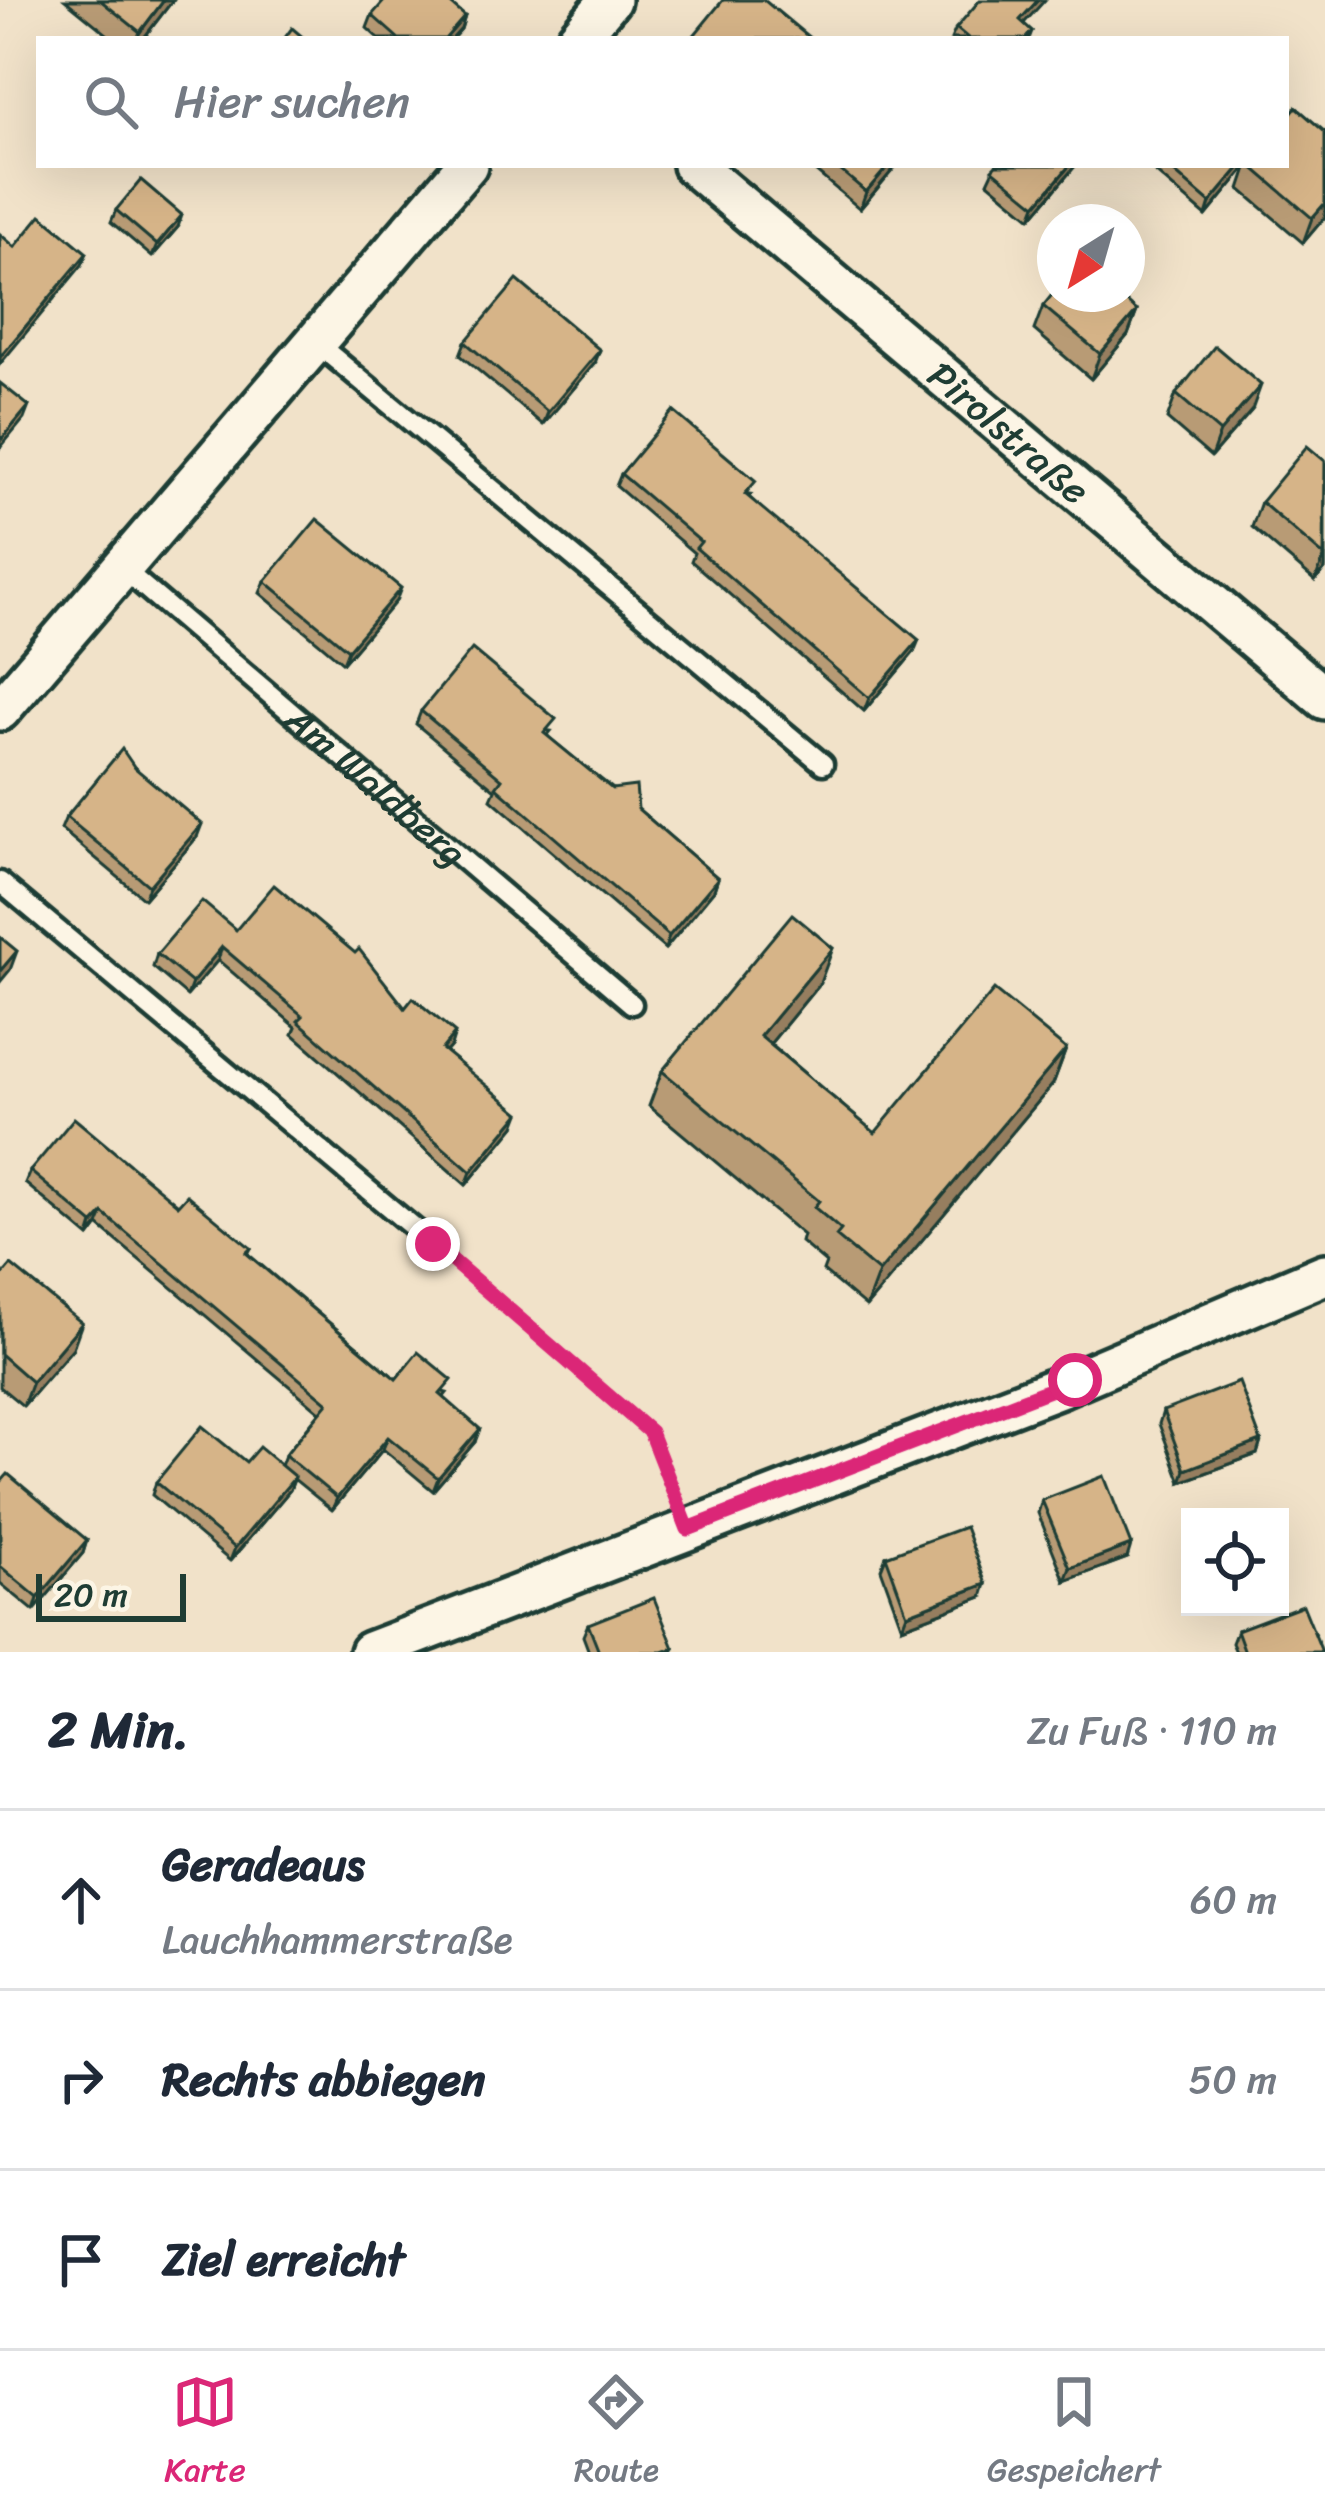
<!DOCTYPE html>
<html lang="de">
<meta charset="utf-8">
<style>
:root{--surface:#fff;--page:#f2f2f3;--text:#1f2937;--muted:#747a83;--line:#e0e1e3;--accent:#db2777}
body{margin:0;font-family:Sriracha,sans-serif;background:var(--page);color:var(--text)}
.controls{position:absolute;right:36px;bottom:36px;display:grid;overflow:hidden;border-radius:0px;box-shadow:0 12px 48px #0002}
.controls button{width:108px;height:108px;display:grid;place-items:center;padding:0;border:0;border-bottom:3px solid var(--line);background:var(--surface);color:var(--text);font:60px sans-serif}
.compass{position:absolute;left:1037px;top:204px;width:108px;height:108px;border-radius:50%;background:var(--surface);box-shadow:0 12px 48px #0002;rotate:217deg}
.scale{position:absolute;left:36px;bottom:30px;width:150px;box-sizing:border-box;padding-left:12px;border:6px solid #1f3d34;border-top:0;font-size:33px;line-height:42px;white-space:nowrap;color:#1f3d34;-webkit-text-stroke:9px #fcf5e5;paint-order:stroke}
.stop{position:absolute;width:36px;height:36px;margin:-27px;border:9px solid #db2777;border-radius:50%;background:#fff}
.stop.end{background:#db2777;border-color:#fff;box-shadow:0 3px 12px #0008}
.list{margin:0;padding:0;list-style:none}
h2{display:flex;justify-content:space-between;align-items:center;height:156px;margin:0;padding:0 48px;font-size:51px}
h2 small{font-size:39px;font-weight:400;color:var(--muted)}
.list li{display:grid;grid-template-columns:78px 1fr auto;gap:36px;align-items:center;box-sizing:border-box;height:180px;padding:0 48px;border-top:3px solid var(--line)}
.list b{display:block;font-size:45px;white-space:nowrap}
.list p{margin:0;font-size:39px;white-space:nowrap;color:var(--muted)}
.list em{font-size:39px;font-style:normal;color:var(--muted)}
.icon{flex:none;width:66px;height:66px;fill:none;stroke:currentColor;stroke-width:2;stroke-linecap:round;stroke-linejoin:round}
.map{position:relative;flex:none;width:1325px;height:1652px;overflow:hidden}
.search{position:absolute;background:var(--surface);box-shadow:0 12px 48px #0002;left:36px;right:36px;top:36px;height:132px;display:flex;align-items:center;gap:30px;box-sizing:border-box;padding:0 42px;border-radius:0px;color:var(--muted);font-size:45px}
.sheet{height:696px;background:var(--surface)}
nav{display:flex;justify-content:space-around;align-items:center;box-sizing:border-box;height:168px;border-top:3px solid var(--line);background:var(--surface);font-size:33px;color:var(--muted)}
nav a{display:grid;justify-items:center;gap:6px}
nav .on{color:var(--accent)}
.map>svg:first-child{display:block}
</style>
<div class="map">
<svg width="1325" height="1652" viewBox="0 0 1325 1652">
<rect width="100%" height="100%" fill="#f1e2c9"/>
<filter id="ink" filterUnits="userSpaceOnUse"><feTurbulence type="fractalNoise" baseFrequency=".00833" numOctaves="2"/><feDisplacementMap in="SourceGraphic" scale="24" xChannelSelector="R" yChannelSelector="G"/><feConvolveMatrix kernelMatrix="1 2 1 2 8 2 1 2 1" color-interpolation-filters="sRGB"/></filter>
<g filter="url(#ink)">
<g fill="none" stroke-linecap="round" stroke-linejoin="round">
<defs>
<g id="service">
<path d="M315 342 823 764"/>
<path id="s1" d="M121 567 632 1004"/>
<path d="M0 882 433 1244"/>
</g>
<g id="minor">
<path d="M577 39 610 0"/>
<path id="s2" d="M693 165 1325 699"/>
<path d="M0 710 467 165"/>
<path d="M370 1652 1062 1386 1325 1274"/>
</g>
</defs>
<use href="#service" stroke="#1f3d34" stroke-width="27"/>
<use href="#minor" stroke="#1f3d34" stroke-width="48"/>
<path stroke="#1f3d34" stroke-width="8" stroke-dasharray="3 9" stroke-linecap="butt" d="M458 1266 650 1432 672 1489"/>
<use href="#service" stroke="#fcf5e5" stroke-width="18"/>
<use href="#minor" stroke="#fcf5e5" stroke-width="39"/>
</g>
<g fill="#b89b75" stroke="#1f3d34" stroke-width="3">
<path d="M65 0H173L143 39H113Z"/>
<path d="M372 15 465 16 461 29 452 39H379L367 28Z"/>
<path d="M1024 24 1032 31 1029 39H951L956 28Z"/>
<path d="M1325 132V217L1303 243 1240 189 1248 165H1286Z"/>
<path d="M808 165H897L860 209Z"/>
<path d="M996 165H1076L1031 218 988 182Z"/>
<path d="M1147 165H1248L1206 216Z"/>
<path d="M116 210 178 227 152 257 111 222Z"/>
<path d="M1043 306 1137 311 1128 335 1091 379 1034 330Z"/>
<path d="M465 342 595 363 543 425 460 355Z"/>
<path d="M1176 394 1252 410 1211 457 1167 419Z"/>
<path d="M1325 461V569L1315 581 1252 527 1261 502Z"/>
<path d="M621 474 751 494 749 497 914 652 864 711 691 561 694 553 616 486Z"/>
<path d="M265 581 396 601 343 663 260 593Z"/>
<path d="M421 711 551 731 547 736 638 809 718 878 714 890 665 949 491 799 495 790 416 724Z"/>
<path d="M135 768 197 837 144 899 61 829 66 817Z"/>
<path d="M236 930 405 1008 451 1046 446 1052 515 1126 466 1185 293 1034 296 1027 218 960 187 996 153 967 157 954Z"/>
<path d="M820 983 770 1044 875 1133 1066 1049 1053 1084 866 1307 823 1271 826 1263 801 1242 803 1235 649 1106 662 1071Z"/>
<path d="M30 1171 178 1205 251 1248 248 1254 396 1379 447 1393 443 1398 475 1442 433 1491 383 1449 332 1510 294 1479 290 1490 230 1561 152 1495 156 1482 246 1462 281 1466 285 1455 320 1412 98 1225 89 1237 25 1183Z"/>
<path d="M0 1278 73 1348 23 1406 0 1387Z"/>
<path d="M1163 1411 1261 1441 1257 1454 1181 1482 1159 1424Z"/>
<path d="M0 1483 87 1540 83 1553 34 1611 0 1583Z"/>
<path d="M1042 1500 1127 1558 1065 1581 1038 1513Z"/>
<path d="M886 1556 982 1597 902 1627 881 1569Z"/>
<path d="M588 1624 674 1648 672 1652H589L583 1636Z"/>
<path d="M1237 1630 1322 1652H1236L1232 1643Z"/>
</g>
<g fill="#967e5f" stroke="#1f3d34" stroke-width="3">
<path d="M164 0H173L143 39H137L140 32Z"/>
<path d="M1038 0H1045L1015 33 1020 20Z"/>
<path d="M465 16 461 29 452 39H445Z"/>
<path d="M889 165H897L860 209 866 192Z"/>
<path d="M1070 165H1076L1031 218 1036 205Z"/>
<path d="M1242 165H1248L1206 216 1210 203Z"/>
<path d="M1325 203V217L1303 243 1312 218Z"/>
<path d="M182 215 178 227 152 257 157 245Z"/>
<path d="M87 253 82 265 0 364V357Z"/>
<path d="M1137 311 1128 335 1091 379 1100 354Z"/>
<path d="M600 350 595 363 543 425 548 412Z"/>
<path d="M1261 385 1252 410 1211 457 1220 432Z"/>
<path d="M29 406 24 419 0 448V441Z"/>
<path d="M1325 555V569L1315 581Z"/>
<path d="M401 588 396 601 343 663 348 650Z"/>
<path d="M919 640 914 652 864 711 869 698Z"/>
<path d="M202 824 197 837 144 899 149 886Z"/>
<path d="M718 878 714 890 665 949 669 936Z"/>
<path d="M222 947 218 960 187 996 192 983Z"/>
<path d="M833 948 820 983 747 1072 760 1036Z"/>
<path d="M17 951 10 970 0 982V971Z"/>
<path d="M455 1033 451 1046 438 1061 442 1049Z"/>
<path d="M1066 1049 1053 1084 866 1307 879 1272Z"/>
<path d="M520 1113 515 1126 466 1185 471 1172Z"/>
<path d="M103 1213 98 1225 89 1237 93 1224Z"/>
<path d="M82 1323 73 1348 23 1406 32 1382Z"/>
<path d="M480 1429 475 1442 433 1491 438 1478Z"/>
<path d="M388 1437 383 1449 332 1510 337 1498Z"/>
<path d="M1261 1441 1257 1454 1181 1482 1185 1470Z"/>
<path d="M295 1477 290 1490 230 1561 235 1548Z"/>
<path d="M87 1540 83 1553 34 1611 38 1598Z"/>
<path d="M1131 1545 1127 1558 1065 1581 1070 1568Z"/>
<path d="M986 1584 982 1597 902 1627 907 1614Z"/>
</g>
<g fill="#d6b488" stroke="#1f3d34" stroke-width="3">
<path d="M100 0H164L140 32Z"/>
<path d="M385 0H446L465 16 445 39H399L372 15Z"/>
<path d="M723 0H764L811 39H691Z"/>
<path d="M980 0H1038L1020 20 1032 31 1025 39H969L956 28Z"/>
<path d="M292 28 305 39H284Z"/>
<path d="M1296 107 1325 132V203L1312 218 1250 165H1286V119Z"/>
<path d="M834 165H889L866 192Z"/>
<path d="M996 165H1070L1036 205 992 169Z"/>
<path d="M1166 165H1242L1210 203Z"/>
<path d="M141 180 182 215 157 245 116 210Z"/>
<path d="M41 215 87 253 0 357V234L15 247Z"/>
<path d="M517 280 600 350 548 412 465 342Z"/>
<path d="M1055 291V294H1118L1137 311 1100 354 1043 306Z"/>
<path d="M1215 346 1261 385 1220 432 1176 394Z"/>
<path d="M0 383 29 406 0 441Z"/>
<path d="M673 411 756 481 745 494 919 640 869 698 696 548 701 542 621 474Z"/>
<path d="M1307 446 1325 461 1324 556 1261 502Z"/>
<path d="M317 519 401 588 348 650 265 581Z"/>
<path d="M472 649 556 719 544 733 612 789 636 786 638 809 718 878 669 936 496 787 502 779 421 711Z"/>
<path d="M122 749 135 768 202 824 149 886 66 817Z"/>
<path d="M274 885 355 953 359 949 405 1008 413 998 455 1033 442 1049 520 1113 471 1172 298 1021 303 1016 222 947 192 983 157 954 202 901 236 930Z"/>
<path d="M792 914 833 948 760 1036 875 1133 994 990 1066 1049 879 1272 836 1236 841 1230 814 1207 819 1201 662 1071Z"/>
<path d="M0 937 17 951 0 971Z"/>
<path d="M74 1118 178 1205 187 1195 251 1248 246 1253 396 1379 418 1352 452 1380 440 1394 480 1429 438 1478 388 1437 337 1498 285 1455 328 1403 103 1213 93 1224 30 1171Z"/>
<path d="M11 1265 82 1323 32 1382 0 1354V1278Z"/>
<path d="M1239 1382 1261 1441 1185 1470 1163 1411Z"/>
<path d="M202 1426 246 1462 259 1447 295 1477 235 1548 156 1482Z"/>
<path d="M8 1474 87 1540 38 1598 0 1566V1483Z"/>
<path d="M1104 1476 1131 1545 1070 1568 1042 1500Z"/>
<path d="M965 1527 986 1584 907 1614 886 1556Z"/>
<path d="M654 1598 674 1648 663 1652H599L588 1624Z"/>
<path d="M1303 1605 1322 1652H1245L1237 1630Z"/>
</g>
</g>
<g fill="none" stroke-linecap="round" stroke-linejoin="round" filter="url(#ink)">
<path stroke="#db2777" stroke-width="15" d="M433 1244 650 1432 688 1529 1075 1380"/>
</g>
<g text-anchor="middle" stroke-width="12" stroke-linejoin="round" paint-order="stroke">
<g font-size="39" fill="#1f3d34" stroke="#fcf5e5">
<text dy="14" stroke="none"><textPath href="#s2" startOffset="414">Pirolstraße</textPath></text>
<text dy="14" stroke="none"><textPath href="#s1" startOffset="336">Am Waldberg</textPath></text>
</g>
</g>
</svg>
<div class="controls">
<button><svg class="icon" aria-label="locate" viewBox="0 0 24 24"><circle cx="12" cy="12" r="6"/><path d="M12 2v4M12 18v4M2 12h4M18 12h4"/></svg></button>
</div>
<svg class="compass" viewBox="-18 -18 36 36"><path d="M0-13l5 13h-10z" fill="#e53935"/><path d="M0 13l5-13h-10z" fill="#747a83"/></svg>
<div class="scale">20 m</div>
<div class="stop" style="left:1075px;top:1380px"></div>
<div class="stop end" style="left:433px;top:1244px"></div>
<div class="search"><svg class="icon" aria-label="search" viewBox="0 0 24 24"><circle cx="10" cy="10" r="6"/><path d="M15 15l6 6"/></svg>Hier suchen</div>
</div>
<section class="sheet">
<h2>2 Min.<small>Zu Fuß · 110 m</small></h2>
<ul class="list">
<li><svg class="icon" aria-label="ahead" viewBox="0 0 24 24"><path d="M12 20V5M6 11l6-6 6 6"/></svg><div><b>Geradeaus</b><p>Lauchhammerstraße</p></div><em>60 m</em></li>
<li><svg class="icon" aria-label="right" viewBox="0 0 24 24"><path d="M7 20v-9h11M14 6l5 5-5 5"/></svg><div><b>Rechts abbiegen</b></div><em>50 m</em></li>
<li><svg class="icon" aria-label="arrive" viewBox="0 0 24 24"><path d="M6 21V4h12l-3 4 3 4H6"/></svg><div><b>Ziel erreicht</b></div></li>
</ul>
</section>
<nav>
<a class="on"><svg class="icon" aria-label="map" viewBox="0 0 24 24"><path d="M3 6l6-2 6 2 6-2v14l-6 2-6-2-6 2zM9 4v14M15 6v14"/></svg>Karte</a>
<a><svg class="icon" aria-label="directions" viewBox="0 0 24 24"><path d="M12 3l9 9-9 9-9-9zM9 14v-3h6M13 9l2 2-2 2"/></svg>Route</a>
<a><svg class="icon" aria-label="saved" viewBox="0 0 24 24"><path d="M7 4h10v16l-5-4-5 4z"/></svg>Gespeichert</a>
</nav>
